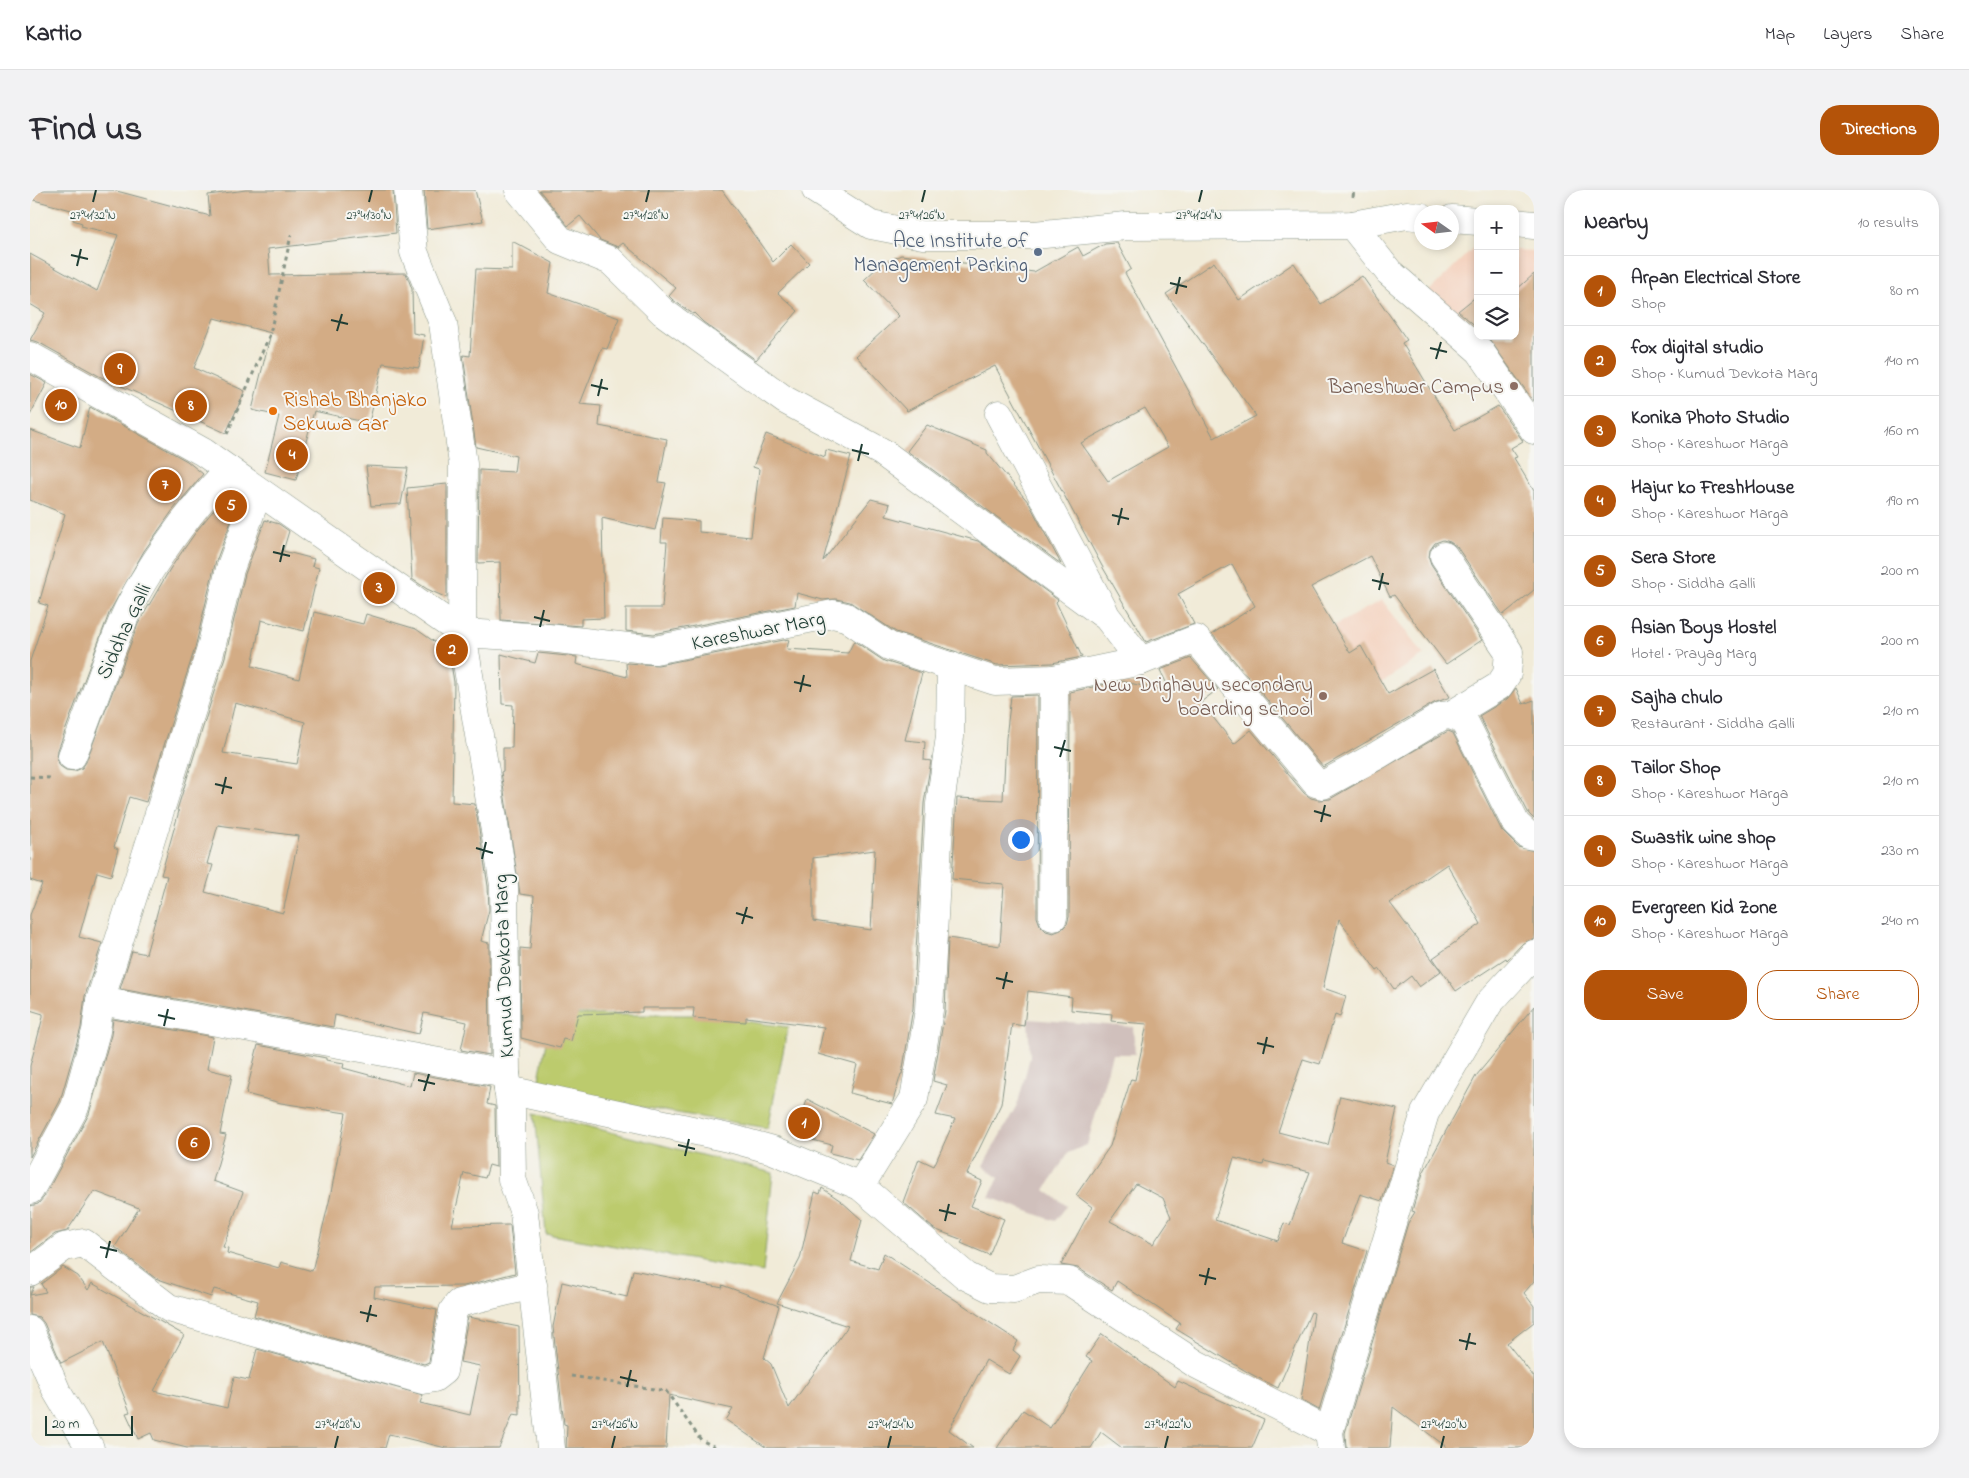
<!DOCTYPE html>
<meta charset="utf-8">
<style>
:root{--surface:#fff;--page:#f2f2f3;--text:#2b2b33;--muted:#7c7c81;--line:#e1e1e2;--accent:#b45309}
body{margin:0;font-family:"Indie Flower",sans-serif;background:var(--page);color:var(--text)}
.controls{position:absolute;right:15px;top:15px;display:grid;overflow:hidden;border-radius:10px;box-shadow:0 2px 8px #0003}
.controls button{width:45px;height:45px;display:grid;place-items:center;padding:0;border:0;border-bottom:1px solid var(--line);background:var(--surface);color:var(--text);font:25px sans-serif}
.compass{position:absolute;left:1384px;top:15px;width:45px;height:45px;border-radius:50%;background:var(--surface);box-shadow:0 2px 8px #0003;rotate:284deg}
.scale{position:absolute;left:15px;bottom:12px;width:88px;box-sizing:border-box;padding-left:5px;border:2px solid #1f3d34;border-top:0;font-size:14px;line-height:18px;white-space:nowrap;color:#1f3d34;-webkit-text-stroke:4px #f6f6f2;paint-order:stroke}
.you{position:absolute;left:990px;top:649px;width:18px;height:18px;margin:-12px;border:4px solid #fff;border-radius:50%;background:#1a73e8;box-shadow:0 0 0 8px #1a73e833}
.badge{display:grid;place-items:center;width:32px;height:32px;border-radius:50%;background:var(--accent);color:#fff;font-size:16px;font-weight:700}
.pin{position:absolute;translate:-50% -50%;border:2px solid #fff;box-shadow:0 1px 5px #0006}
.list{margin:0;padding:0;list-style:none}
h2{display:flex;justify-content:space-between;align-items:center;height:65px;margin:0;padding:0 20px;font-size:21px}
h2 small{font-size:16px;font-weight:400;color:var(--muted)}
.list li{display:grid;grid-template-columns:32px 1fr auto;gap:15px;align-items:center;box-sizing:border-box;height:70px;padding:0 20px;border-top:1px solid var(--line)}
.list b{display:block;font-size:19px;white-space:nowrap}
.list p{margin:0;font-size:16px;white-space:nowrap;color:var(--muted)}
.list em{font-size:16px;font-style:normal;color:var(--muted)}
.actions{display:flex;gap:10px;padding:15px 20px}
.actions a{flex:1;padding:11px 0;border:1px solid var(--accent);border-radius:20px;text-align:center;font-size:18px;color:var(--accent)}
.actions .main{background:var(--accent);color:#fff}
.icon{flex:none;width:28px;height:28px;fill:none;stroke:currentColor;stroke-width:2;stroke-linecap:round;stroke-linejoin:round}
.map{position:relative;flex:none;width:1504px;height:1258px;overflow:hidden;border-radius:20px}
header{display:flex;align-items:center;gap:30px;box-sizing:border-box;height:70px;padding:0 25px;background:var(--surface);border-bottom:1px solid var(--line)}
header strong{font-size:24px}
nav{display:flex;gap:28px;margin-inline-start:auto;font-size:18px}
.intro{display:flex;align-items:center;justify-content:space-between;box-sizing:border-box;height:120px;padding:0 30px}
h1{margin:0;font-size:35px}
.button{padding:12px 22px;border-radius:20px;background:var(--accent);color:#fff;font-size:18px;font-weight:700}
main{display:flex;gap:30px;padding:0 30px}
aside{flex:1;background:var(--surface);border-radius:20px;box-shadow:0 2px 8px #0003}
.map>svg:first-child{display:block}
</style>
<header>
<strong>Kartio</strong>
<nav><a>Map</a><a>Layers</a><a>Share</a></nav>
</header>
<div class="intro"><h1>Find us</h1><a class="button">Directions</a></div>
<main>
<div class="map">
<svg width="1504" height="1258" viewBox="0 0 1504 1258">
<rect width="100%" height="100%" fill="#f6f6f2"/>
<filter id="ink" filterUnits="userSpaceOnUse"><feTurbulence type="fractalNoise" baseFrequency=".02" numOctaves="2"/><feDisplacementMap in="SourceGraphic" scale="10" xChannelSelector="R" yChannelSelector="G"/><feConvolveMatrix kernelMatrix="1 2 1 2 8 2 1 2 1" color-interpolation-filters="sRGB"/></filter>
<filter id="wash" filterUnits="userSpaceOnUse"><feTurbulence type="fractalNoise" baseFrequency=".0096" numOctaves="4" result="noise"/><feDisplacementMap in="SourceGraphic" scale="20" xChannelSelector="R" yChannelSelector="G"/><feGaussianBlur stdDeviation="1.12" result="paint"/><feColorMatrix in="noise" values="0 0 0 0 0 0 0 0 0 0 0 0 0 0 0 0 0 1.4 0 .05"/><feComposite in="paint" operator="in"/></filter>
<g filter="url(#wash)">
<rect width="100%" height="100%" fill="#f1ebd8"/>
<g fill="#f4d3c0">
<path d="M1445 56H1448V146H1485V60L1504 61V246L1392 108Z"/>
<path d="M1352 410 1394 465 1279 539 1232 474Z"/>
</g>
<path fill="#d0c0bc" d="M998 829 1103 837 1105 864H1082L1057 955 1038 963 1015 1000 1037 1016 1025 1031 959 1007 969 988 953 976 988 913 1000 867Z"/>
<g fill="#bccb6d" stroke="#6e8450">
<path d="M521 825H668L758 837 738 938 507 900Z"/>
<path d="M505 923 743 983 733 1082 516 1044Z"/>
</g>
<g id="blocks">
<g fill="#d3ac85" fill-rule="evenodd">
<path d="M0 0H83L180 26 178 5 216 0H363L366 43 238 59 240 85 376 83 382 99 383 143 394 145 389 178 353 173 339 233 284 221 266 290 235 282 249 226 222 220 241 143 184 128 164 178 215 201 196 243 69 186 8 152 0 150 15 123 0 114V64L67 101 88 45 51 36 52 33 43 30 45 21 0 9Z"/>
<path d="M394 0H445L453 31 397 39Z"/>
<path d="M509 0H692L743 72 761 54 779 73 748 103 768 121 726 170 673 132 664 123 663 124 643 110 639 106 646 98 593 53 588 57 570 50 550 26 538 36Z"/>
<path d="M482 51 523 73 518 103 589 128 577 159 572 158 550 214 571 216 569 236 637 249 629 292 636 293 625 340 572 328 574 428 551 429V436L471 430 470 372 448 373 449 280 484 282 486 266 446 257 433 165 440 166 446 79 482 80Z"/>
<path d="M1087 53 1101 79 1095 83 1184 248 1226 226 1136 104 1184 72 1209 110 1264 73 1291 114 1332 86 1377 150 1372 153 1425 240 1468 216 1493 251 1481 258 1487 267 1484 268 1504 301V400L1473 425 1427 357 1420 352 1413 350 1405 353 1400 360 1399 368 1401 374 1452 450 1416 474 1364 405 1360 407 1340 366 1281 397 1320 463 1331 456 1358 504 1403 479 1420 507 1404 513 1293 577 1182 444 1225 416 1202 374 1148 404 1164 434 1116 452 1072 376 965 176 877 221 826 166 869 126 834 90 850 75 871 65 1004 82 1048 57 1053 66 1075 54ZM1115 218 1138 257 1078 291 1051 253Z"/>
<path d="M1504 84V212L1457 146H1485V101Z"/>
<path d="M1448 105V138L1428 121Z"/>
<path d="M0 184 17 193 0 225Z"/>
<path d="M60 217 157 271 173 284 143 320 114 361 80 421 28 560 27 569 30 576 36 580 45 581 52 578 56 572 108 434 140 379 168 339 197 304 208 313 185 374 165 458 116 612 99 607 84 657 88 659 81 686 67 682 49 747 72 753 55 806 51 838 30 911 0 967V876L13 827V824L0 820V725L12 694 0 690V471L18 416 9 413 35 324 0 310V240L50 258Z"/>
<path d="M897 235 957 260V263L999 313 1031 374 877 261Z"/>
<path d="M736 244 795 267 796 260 821 266 793 371 841 309 860 314 856 326 948 351 1028 410 1026 412 1052 467 1022 473 967 475 866 442 820 412 806 409 793 410 767 403 765 416 624 444 596 441V418H632L637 352H631L633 328 669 331V342L721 347 729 279 723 277Z"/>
<path d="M336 276 378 278 371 314 341 316Z"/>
<path d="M417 294V408L397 399 382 389 377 298Z"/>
<path d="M235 330 249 334 259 341 253 361 284 369 282 376 289 378 274 441 231 430 222 476 269 489 284 422 333 434 336 424 386 439 419 462 424 492 422 612 445 614 458 696 459 720 451 751 459 753 460 865 431 860 437 832 394 823 389 844 305 825 303 837 90 799 102 761 116 764 137 686 131 685 149 621 147 620 195 467 215 384ZM205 513 275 532 267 574 193 563ZM188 635 269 646 253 723 175 702 183 675 177 674Z"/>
<path d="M759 449 757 459 818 463 824 451 854 471 892 483 875 550 895 552 894 570 901 571 894 613 883 818 872 884H871L862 914 820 903 827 875 788 864 794 837 716 827V832L663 828 664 818H612V822L548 824 541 851 533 849 530 858 491 848 490 758 500 759 504 706 490 704 471 582 473 581V558H482L483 515 472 514 471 464 505 473 508 463 547 467 546 474 597 487 596 473 628 475ZM845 660 841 740 783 731V668Z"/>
<path d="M1161 468 1188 499 1171 512 1204 554 1221 540 1274 603 1281 608 1289 610 1300 609 1418 541 1423 543 1472 641 1488 657 1504 661V749L1493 753 1477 770 1476 768 1426 801 1403 768 1451 734 1417 674 1360 713 1411 781 1389 797 1381 786 1364 799 1350 779 1347 781 1309 729 1293 798 1316 806 1310 827 1305 825 1290 874 1273 869 1248 942 1298 955 1310 906 1367 919 1355 972 1363 975 1352 1011 1330 1004 1312 1053 1337 1061 1289 1220 1271 1210 1284 1123 1281 1122 1248 1198 1219 1183 1146 1139 1150 1133 1087 1091 1082 1100 1048 1078 1031 1075 1062 1017 1046 1005 1080 956 1101 889 1105 890 1117 834 1081 831 1082 824 1041 820 1042 807 998 801 994 836 982 834 971 914 937 984 952 991 941 1016 974 1029 959 1065 931 1053 933 1050 904 1039 873 1012 889 969 904 976 925 929 906 925 917 895 903 891 915 821 918 748 970 756 974 694 922 689 927 608 973 610 976 548 981 506 1008 505 1007 727 1010 735 1016 741 1023 743 1031 740 1037 734 1039 727 1040 502 1090 491 1141 502 1130 480ZM1204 968 1233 975 1234 971 1280 982 1260 1035 1254 1033 1248 1051 1185 1030ZM1106 994 1133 1008 1141 1027 1123 1054 1080 1031Z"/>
<path d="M1486 498 1493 514 1504 510V629L1499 624 1449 526 1477 509Z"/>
<path d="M1504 816V1091L1494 1103 1504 1116V1132L1477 1153 1504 1187V1258H1418L1363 1217 1360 1258H1316L1315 1243 1378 1033 1385 1022 1382 1021 1393 983 1446 886Z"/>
<path d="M83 829 183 847 177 879 202 885 190 944 196 945 183 991 213 1002 193 1057 198 1058 197 1063 249 1078 251 1072 282 1081 300 1008 316 923 251 913 216 904 228 855 296 868V870L314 873 313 878 380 896 383 883 460 897 457 914 465 916 466 977 459 975 455 988 434 983 422 1036 480 1035 485 1083 434 1096 345 1097 344 1107 407 1120 399 1172 394 1174 224 1126 228 1111 184 1099 181 1107 125 1088 85 1057 109 1018 64 1001 37 1041 25 1044 0 1063V1016L8 1014 14 1007 59 924 81 845Z"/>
<path d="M777 909 844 944 828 970 800 963 802 955 767 946Z"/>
<path d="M792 998 811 1011 832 1030 821 1071 848 1079 854 1063 988 1151 983 1160 990 1166 979 1184 956 1170 919 1240 943 1258H737L696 1230 703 1219 639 1205 636 1258H536L537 1235 534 1234 523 1137 532 1092 597 1107 603 1080 693 1098 692 1095 749 1116 734 1168 741 1174 759 1218 818 1136 747 1113 770 1069 785 1002 790 1004Z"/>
<path d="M33 1077 48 1086 58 1100 62 1093 154 1145 124 1201 197 1218 204 1187 219 1190 227 1159 393 1205 390 1213 440 1225 450 1176 430 1172 438 1127 489 1137 490 1225 483 1224 469 1258H416L359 1244 355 1258H157L124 1250 121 1243 108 1249 96 1223 100 1222 73 1152 31 1173 14 1133 9 1127 0 1125V1097H4L0 1105 16 1102 11 1094Z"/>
<path d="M1072 1144 1145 1197 1148 1191 1234 1230 1222 1258H1092L1071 1242 1061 1258H967L993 1220 1020 1238 1062 1171 1056 1167Z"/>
</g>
</g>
</g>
<g filter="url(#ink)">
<use href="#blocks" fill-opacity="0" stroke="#889486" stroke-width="1"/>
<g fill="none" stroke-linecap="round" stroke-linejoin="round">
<defs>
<g id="minor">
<path d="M378 0 384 62 413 133 433 274 432 443 474 695 476 884 481 920 482 989 494 1023 521 1258"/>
<path d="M489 0 530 50 581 71 633 122 755 210 852 262 1077 427 1111 471"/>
<path d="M786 0 841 35 893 45H1004L1096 36 1322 35 1377 25 1392 27"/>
<path d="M1422 29 1448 31"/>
<path d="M1485 33 1504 35"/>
<path d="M1322 35 1359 82 1450 161 1504 240"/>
<path d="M0 166 173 262 432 443"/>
<path d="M969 224 1074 421"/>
<path d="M1414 366 1479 462 1477 484 1469 496 1421 525"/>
<path d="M432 443 518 448 625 460 803 424 816 427 859 456 965 491 1024 489 1111 471 1166 449 1286 593 1293 595 1348 565 1412 526 1421 525 1434 531 1486 634 1498 645 1504 646"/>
<path d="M42 566C61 521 75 473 94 428 114 382 164 314 199 280"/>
<path d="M1023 727 1024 489"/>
<path d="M70 811 476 884"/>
<path d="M478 900 703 949 743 960 830 996 936 1086 960 1098 984 1099 1008 1090 1039 1091 1166 1174 1299 1242"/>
<path d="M830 996 884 909 899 820 910 614 920 547 921 476"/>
<path d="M0 1000 45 917 66 841 70 811 180 462 200 379 228 302"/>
<path d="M0 1082 34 1057 54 1053 139 1118 393 1190 404 1188 413 1181 423 1121 429 1113 503 1095"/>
<path d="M0 1140 27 1202 60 1258"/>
<path d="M1301 1258 1299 1242 1395 923 1459 813 1504 764"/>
</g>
</defs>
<use href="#minor" stroke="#889486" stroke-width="29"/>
<g stroke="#889486" stroke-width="3" stroke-dasharray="4 4" stroke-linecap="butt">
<path d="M1323 7 1324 0"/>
<path d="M197 244 240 144 261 45"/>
<path d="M0 587 22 588"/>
<path d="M541 1186 636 1201 671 1250 687 1258"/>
</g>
<use href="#minor" stroke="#fff" stroke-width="28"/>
</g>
</g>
<path fill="none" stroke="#1f3d34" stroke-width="2" d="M63 12 66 0M339 12 342 0M616 12 619 0M892 12 895 0M1169 12 1172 0M41 65 58 69M47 76 51 59M1140 93 1157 97M1146 104 1150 87M301 130 318 134M307 141 312 124M1400 158 1417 162M1406 169 1411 152M561 195 578 199M568 206 572 189M822 260 839 264M828 271 832 254M1082 325 1099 329M1088 335 1092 318M243 362 260 366M250 372 254 355M1342 390 1359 394M1349 400 1353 383M504 427 520 431M510 437 514 420M764 492 781 496M770 502 774 485M1024 557 1041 561M1030 567 1035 550M185 594 202 598M192 604 196 587M1284 621 1301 626M1291 632 1295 615M446 658 463 663M452 669 456 652M706 723 723 728M712 734 717 717M966 788 983 792M973 799 977 782M128 825 145 829M134 836 138 819M1227 853 1244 857M1233 864 1237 847M388 890 405 894M394 901 399 884M648 955 665 959M655 966 659 949M909 1020 926 1024M915 1031 919 1014M70 1057 87 1061M76 1068 80 1051M1169 1085 1186 1089M1175 1095 1179 1078M330 1122 347 1126M337 1132 341 1115M1429 1150 1446 1154M1436 1160 1440 1143M590 1187 607 1191M597 1197 601 1180M305 1258 308 1246M582 1258 585 1246M858 1258 861 1246M1135 1258 1138 1246M1411 1258 1414 1246"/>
<circle fill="#5c6f8a" stroke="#f6f6f2" stroke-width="2" cx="1008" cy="62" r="5"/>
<g fill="#8d6e63" stroke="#f6f6f2" stroke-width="2">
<circle cx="1484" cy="196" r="5"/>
<circle cx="1293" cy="506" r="5"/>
</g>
<circle fill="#e8710a" stroke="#f6f6f2" stroke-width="2" cx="243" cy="221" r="5"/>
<g text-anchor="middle" stroke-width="4" stroke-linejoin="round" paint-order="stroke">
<g font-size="21" fill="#4e5e75" stroke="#f6f6f2" text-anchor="end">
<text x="998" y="57">Ace Institute of<tspan x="998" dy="24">Management Parking</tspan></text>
</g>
<g font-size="21" fill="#785e54" stroke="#f6f6f2" text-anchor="end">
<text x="1474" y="203">Baneshwar Campus</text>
<text x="1283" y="501">New Drighayu secondary<tspan x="1283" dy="24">boarding school</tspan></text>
</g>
<g font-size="21" fill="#c56008" stroke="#f6f6f2" text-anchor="start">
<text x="253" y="216">Rishab Bhanjako<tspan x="253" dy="24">Sekuwa Gar</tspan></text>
</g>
<g font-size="21" fill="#1f3d34" stroke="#f6f6f2">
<text transform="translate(728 440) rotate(-11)" y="7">Kareshwar Marg</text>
<text transform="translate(93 441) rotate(-65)" y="7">Siddha Galli</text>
<text transform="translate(473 776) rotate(-92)" y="7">Kumud Devkota Marg</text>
</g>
</g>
<g font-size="12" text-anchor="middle" fill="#1f3d34" stroke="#f6f6f2" stroke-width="4" stroke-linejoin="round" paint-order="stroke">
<text x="63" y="29">27°41'32"N</text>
<text x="339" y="29">27°41'30"N</text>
<text x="616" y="29">27°41'28"N</text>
<text x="892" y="29">27°41'26"N</text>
<text x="1169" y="29">27°41'24"N</text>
<text x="308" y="1238">27°41'28"N</text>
<text x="585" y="1238">27°41'26"N</text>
<text x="861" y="1238">27°41'24"N</text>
<text x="1138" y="1238">27°41'22"N</text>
<text x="1414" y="1238">27°41'20"N</text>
</g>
</svg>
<div class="controls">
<button>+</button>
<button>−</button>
<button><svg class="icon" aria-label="layers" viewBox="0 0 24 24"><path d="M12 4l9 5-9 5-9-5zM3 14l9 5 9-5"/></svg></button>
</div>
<svg class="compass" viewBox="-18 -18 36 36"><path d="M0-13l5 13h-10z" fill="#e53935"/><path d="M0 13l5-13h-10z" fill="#7c7c81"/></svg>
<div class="scale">20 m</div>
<div class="you"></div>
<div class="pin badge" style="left:774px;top:933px">1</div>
<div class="pin badge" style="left:422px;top:460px">2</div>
<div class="pin badge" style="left:349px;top:398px">3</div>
<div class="pin badge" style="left:262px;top:265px">4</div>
<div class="pin badge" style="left:201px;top:316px">5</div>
<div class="pin badge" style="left:164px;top:953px">6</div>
<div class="pin badge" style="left:135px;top:295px">7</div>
<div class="pin badge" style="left:161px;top:216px">8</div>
<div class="pin badge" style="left:90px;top:179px">9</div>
<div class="pin badge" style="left:31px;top:215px">10</div>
</div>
<aside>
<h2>Nearby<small>10 results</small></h2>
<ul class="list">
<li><span class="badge">1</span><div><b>Arpan Electrical Store</b><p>Shop</p></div><em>80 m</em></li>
<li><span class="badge">2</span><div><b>fox digital studio</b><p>Shop · Kumud Devkota Marg</p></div><em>140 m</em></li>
<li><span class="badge">3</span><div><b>Konika Photo Studio</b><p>Shop · Kareshwor Marga</p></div><em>160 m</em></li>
<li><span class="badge">4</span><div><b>Hajur ko FreshHouse</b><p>Shop · Kareshwor Marga</p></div><em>190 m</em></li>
<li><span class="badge">5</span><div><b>Sera Store</b><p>Shop · Siddha Galli</p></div><em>200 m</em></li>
<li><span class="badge">6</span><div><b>Asian Boys Hostel</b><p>Hotel · Prayag Marg</p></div><em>200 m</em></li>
<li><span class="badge">7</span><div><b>Sajha chulo</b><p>Restaurant · Siddha Galli</p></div><em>210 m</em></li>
<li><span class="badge">8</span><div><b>Tailor Shop</b><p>Shop · Kareshwor Marga</p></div><em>210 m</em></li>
<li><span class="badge">9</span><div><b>Swastik wine shop</b><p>Shop · Kareshwor Marga</p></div><em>230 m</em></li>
<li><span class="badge">10</span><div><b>Evergreen Kid Zone</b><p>Shop · Kareshwor Marga</p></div><em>240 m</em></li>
</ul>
<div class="actions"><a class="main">Save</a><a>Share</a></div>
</aside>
</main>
